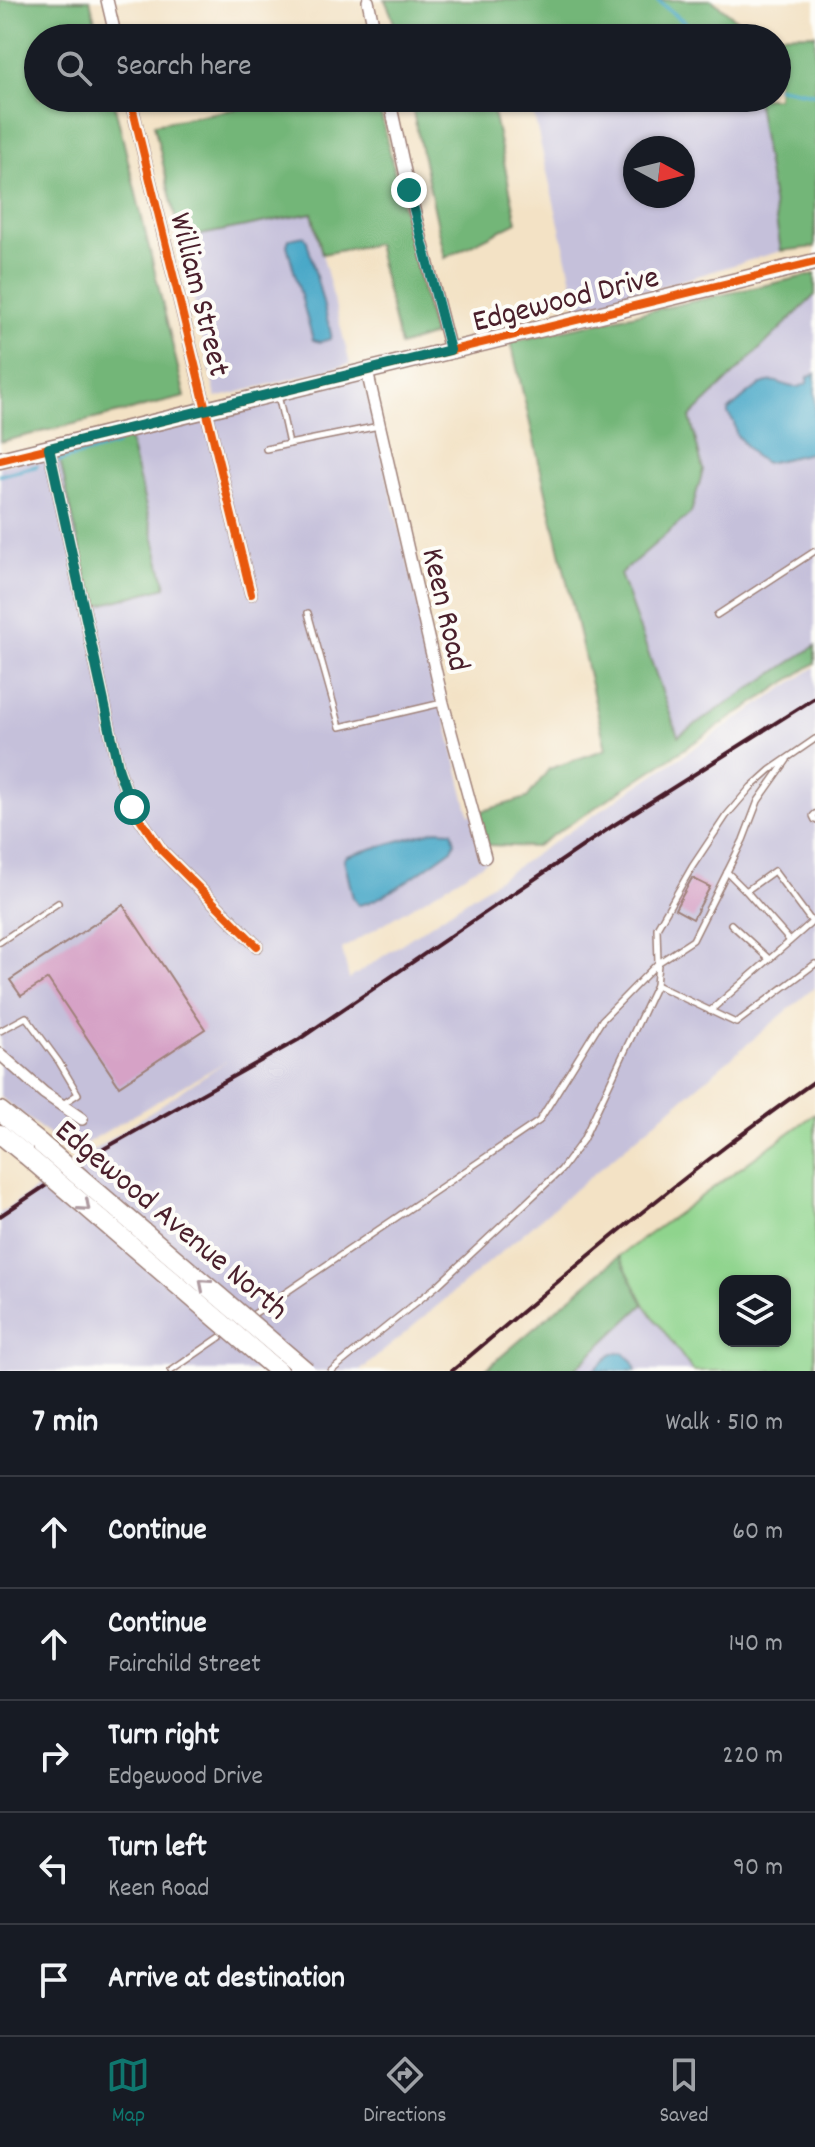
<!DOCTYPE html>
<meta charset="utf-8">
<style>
:root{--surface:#171b24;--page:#242831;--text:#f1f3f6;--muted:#9ea1a6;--line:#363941;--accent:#0f766e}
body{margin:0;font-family:Dekko,sans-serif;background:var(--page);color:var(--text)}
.controls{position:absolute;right:24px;bottom:24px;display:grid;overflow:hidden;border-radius:16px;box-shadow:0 2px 6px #0004}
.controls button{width:72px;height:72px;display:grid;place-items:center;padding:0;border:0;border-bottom:2px solid var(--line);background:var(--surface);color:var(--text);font:40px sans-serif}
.compass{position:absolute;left:623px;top:136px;width:72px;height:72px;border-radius:50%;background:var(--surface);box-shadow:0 2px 6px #0004;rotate:97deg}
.stop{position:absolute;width:24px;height:24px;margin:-18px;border:6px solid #0f766e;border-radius:50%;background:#fff}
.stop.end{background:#0f766e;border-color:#fff;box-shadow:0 2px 8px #0008}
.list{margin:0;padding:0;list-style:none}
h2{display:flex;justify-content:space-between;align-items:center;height:104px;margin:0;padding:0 32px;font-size:34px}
h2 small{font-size:26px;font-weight:400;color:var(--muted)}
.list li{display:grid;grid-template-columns:52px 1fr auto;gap:24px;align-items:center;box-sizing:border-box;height:112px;padding:0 32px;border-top:2px solid var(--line)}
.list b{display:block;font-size:30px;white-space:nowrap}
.list p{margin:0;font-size:26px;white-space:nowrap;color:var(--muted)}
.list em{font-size:26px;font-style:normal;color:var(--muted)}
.icon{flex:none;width:44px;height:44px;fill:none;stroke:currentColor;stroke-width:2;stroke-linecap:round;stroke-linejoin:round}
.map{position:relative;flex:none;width:815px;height:1371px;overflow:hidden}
.search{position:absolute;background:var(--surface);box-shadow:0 2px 6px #0004;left:24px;right:24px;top:24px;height:88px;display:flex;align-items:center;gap:20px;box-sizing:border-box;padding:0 28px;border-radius:44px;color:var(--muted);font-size:30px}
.sheet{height:664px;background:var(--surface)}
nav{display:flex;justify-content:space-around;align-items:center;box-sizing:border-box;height:112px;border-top:2px solid var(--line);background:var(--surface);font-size:22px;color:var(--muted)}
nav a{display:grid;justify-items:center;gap:4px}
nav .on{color:var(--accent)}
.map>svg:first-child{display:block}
</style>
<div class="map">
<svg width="815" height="1371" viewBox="0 0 815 1371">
<rect width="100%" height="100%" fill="#fdfcf7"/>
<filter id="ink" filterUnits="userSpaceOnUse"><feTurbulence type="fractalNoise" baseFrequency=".0125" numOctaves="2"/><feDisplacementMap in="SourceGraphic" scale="16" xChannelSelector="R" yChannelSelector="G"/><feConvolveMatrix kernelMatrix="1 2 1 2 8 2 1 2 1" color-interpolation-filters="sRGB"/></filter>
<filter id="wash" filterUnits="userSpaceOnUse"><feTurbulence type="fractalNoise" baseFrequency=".006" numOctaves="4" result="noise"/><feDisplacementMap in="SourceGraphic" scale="32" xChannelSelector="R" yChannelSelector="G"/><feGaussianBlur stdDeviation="1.8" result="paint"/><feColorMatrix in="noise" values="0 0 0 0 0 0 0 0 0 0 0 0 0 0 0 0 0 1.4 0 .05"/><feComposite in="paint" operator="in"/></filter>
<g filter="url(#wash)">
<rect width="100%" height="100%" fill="#f3e2c5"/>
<g fill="#c5c0da" fill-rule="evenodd">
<path d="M530 98H750L757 102 781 251 579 311ZM635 148H683V196H635Z"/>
<path d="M312 213 350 364 216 398 180 239Z"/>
<path d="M815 295V373L808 377 807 383 800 388 788 387 734 422 766 463 815 452V646L678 736 619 574 691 513 703 470 690 417Z"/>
<path d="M363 377 469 815 479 812 491 859 342 949 349 979 815 667V987L360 1371H0V1213L228 1060 71 1152 0 1097V466L58 452 93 606 128 435Z"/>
<path d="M644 1304 693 1371H573Z"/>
</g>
<path fill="#8fd48d" stroke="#6c7a5c" stroke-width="2" fill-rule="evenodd" d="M815 1114V1371H693L644 1304 619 1256ZM725 1281H785V1341H725Z"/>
<g fill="#73b678" stroke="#5e6a52" stroke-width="2">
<path d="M0 0H90L99 38H38V98H113L185 397 0 442Z"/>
<path d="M385 0H712L756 35 815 34V247L781 251 757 103 750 98H777V38H655L652 36 644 38H397L392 16Z"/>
<path d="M295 98H377L433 335 400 346 376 244 322 254 312 213 180 239 154 124Z"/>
<path d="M410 98H490L517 222 445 258Z"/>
<path d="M815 274V295L690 417 703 470 691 513 620 574 678 736 815 646V663L535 847 488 845 479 812 527 798 549 769 606 749 511 342Z"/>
<path d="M128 435 166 587 93 607 58 452Z"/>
<path d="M619 1256 644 1304 573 1371H484Z"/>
</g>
<g fill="#49a8c8" stroke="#4a647a" stroke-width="2">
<path d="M304 236 307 241 331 334 330 339 320 342 313 340 287 245 289 239Z"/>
<path d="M815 373V452L766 463 755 457 736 434 734 422 728 414V411C736 404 756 386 764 383 781 376 789 395 807 383L808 377Z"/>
<path d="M436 830 452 831 455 842 452 849C431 863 382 903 358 905L353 898 344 859 347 856Z"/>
<path d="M623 1352 633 1361 636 1371H593L612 1354Z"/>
</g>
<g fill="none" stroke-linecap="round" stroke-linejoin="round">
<g stroke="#49a8c8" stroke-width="4">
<path d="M657 0 704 38"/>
<path d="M777 87 815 94"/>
<path d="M58 461 117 444"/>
<path d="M0 475 37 466"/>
</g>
</g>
<g id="blocks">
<g fill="#d6a2c6">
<path d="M692 878 710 887 693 919 675 909Z"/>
<path d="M123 905 205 1029 119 1086 48 979 21 996 10 980Z"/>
</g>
</g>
</g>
<g filter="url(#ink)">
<use href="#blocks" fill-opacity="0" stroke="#9e8078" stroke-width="2"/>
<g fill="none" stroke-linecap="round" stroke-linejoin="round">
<defs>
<g id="lane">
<path d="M278 395 289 444 379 426"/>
<path d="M266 449 289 444"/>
<path d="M308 613 340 727 442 703"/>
<path d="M717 615 815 551"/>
<path d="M787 760 758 801 743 840 693 940 658 963 657 928 692 867 726 816 751 787 770 770 815 739"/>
<path d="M815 814 813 816 815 820"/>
<path d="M746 891 790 941"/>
<path d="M731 924 769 959"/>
<path d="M0 942 58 903"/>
<path d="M656 985 658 964"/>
<path d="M710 1011 812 922 774 871 746 891 727 872"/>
<path d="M0 1031 26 1017 59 1062 78 1094 61 1105"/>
<path d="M251 1316 539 1121 602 1020 658 963"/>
<path d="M171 1371 226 1333"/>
<path d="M331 1371 438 1285 561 1170 583 1140 656 985 736 1023 815 964"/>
</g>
<g id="street">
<path d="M107 0 116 38"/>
<path d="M368 1 376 38"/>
<path d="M130 98 251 594"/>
<path d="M389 98 409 190 450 350"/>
<path d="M367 371 443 703 485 857"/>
<path d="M49 448 119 771 132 807 162 851 257 946"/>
<path d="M0 1054 44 1093 82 1119"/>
</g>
<path id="secondary" d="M0 460 815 262"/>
<g id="primary">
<path d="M0 1111 41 1144"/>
<path d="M0 1134 26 1155"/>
</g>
</defs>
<use href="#lane" stroke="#9e8078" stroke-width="8"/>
<use href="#street" stroke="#9e8078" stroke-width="14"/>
<use href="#secondary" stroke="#9e8078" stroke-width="19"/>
<use href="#primary" stroke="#9e8078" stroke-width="21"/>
<use href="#lane" stroke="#fff" stroke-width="5"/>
<use href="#street" stroke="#fff" stroke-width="11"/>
<use href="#secondary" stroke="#fff" stroke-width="16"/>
<use href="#primary" stroke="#fff" stroke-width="18"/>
<g stroke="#4a1f2b" stroke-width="4">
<path d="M0 1216 84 1160 298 1040 614 825 815 698"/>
<path d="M452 1371C570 1271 688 1170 815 1081"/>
</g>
<defs>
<g id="primary-bridge">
<path d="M41 1144 306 1371"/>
<path d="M26 1155 278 1371"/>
</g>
</defs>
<use href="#primary-bridge" stroke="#9e8078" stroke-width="21" stroke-linecap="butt"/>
<use href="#primary-bridge" stroke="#fff" stroke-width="18"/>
<defs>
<g id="cycleway">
<path d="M130 98 251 594"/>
<path d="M49 448 119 771 132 807 162 851 257 946"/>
<path d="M0 460 815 262"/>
</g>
</defs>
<use href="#cycleway" stroke="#fdfcf7" stroke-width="13"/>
<use href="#cycleway" stroke="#e8590c" stroke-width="8"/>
</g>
<defs><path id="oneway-chevron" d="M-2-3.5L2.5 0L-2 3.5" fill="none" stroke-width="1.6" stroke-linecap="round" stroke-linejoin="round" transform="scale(2)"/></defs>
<g stroke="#ae9aa0">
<use href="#oneway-chevron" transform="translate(85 1206) rotate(41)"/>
<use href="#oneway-chevron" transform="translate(204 1284) rotate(-139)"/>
</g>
</g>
<g fill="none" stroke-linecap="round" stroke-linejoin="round" filter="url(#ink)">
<path stroke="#0f766e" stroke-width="10" d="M132 807 119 771 49 448 450 350 409 190"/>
</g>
<g text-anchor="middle" stroke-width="8" stroke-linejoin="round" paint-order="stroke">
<g font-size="32" fill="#4a1f2b" stroke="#fdfcf7">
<text transform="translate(202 294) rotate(76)" y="11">William Street</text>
<text transform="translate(565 297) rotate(-14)" y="11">Edgewood Drive</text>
<text transform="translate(448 609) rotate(77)" y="11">Keen Road</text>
<text transform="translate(173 1218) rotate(40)" y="11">Edgewood Avenue North</text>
</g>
</g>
</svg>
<div class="controls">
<button><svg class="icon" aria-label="layers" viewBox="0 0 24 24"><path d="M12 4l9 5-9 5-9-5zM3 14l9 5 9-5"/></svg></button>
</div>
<svg class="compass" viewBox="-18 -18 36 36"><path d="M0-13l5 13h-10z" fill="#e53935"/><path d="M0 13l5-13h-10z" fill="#9ea1a6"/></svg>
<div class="stop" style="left:132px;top:807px"></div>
<div class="stop end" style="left:409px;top:190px"></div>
<div class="search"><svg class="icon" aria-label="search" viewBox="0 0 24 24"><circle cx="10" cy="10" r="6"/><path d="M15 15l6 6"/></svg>Search here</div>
</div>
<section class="sheet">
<h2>7 min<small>Walk · 510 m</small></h2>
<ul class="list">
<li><svg class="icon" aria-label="ahead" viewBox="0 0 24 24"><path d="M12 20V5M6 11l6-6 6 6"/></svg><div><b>Continue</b></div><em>60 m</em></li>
<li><svg class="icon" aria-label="ahead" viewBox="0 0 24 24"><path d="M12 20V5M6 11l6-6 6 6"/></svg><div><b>Continue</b><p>Fairchild Street</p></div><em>140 m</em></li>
<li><svg class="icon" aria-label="right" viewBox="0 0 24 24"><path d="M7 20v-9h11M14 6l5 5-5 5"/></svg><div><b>Turn right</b><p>Edgewood Drive</p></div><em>220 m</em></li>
<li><svg class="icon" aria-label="left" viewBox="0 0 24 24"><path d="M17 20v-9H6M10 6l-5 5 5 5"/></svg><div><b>Turn left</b><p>Keen Road</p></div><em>90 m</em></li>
<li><svg class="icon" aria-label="arrive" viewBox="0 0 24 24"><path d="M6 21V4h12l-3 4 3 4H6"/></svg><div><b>Arrive at destination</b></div></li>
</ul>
</section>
<nav>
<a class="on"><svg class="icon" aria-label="map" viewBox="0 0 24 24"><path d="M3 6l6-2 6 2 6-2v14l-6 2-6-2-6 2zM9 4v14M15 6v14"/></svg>Map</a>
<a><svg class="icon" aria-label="directions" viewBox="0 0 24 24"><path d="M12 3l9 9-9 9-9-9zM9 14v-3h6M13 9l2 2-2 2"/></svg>Directions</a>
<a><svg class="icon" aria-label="saved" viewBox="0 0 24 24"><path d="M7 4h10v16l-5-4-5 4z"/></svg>Saved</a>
</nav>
